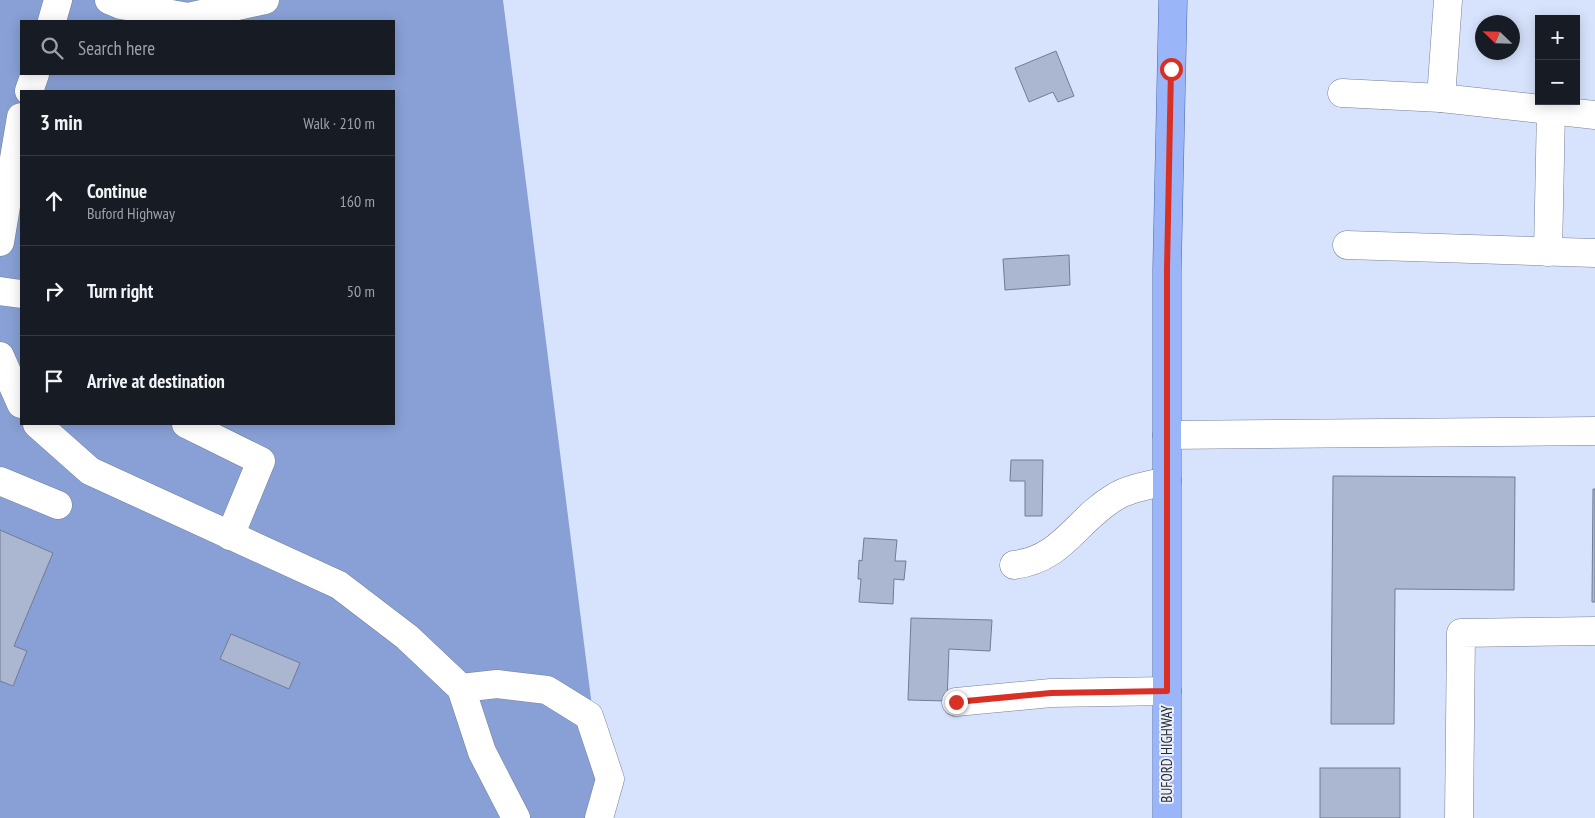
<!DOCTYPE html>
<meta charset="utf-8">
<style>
:root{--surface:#171b24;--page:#242831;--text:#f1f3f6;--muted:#9ea1a6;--line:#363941}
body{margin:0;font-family:"PT Sans Narrow",sans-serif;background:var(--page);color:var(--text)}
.controls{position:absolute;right:15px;top:15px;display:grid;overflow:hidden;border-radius:0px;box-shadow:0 2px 12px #0003}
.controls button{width:45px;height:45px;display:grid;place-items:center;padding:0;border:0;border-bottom:1px solid var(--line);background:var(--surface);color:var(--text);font:25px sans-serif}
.compass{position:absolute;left:1475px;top:15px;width:45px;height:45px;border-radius:50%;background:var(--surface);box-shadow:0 2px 12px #0003;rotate:293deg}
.stop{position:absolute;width:15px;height:15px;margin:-11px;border:4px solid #d93025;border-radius:50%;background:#fff}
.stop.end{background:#d93025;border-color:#fff;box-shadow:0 1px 5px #0008}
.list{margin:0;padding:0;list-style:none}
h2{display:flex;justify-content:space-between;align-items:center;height:65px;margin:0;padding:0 20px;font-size:21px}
h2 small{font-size:16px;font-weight:400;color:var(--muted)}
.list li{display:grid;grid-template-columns:32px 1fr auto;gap:15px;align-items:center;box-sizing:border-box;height:90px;padding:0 20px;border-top:1px solid var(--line)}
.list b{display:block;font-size:19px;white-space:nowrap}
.list p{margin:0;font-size:16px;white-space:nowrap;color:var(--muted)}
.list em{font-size:16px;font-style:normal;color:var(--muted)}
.icon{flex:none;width:28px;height:28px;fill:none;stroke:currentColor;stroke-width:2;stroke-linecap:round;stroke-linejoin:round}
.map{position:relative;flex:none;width:1595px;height:818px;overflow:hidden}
.search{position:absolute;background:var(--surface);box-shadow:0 2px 12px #0003;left:20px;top:20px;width:375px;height:55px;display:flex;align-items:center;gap:12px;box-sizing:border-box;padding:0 18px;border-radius:0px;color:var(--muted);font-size:19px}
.panel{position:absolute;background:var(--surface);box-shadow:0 2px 12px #0003;left:20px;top:90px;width:375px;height:335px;border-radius:0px}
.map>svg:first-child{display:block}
</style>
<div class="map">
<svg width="1595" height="818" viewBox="0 0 1595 818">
<rect width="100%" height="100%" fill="#d7e3fd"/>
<path fill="#88a0d6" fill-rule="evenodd" d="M0 0H503L606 818H0ZM21 21H394V74H21ZM21 91H394V424H21Z"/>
<g fill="#abb7d0" stroke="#717c94">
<path d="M1056 51 1074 96 1058 102 1053 92 1029 102 1015 68Z"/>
<path d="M1069 255 1070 285 1005 290 1003 259Z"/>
<path d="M1011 460H1043L1042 516H1025V481H1010Z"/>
<path d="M1333 476 1515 477 1514 590 1395 589 1394 724H1331Z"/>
<path d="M1593 489H1595V602H1592Z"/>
<path d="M0 530 53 553 14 646 27 651 13 686 0 681Z"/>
<path d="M864 538 897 540 895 561H906L904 580 894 579 893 604 859 602 861 579H858L859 560 862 561Z"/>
<path d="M911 618 992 620 990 651 949 649 947 701 908 700Z"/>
<path d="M231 634 300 663 289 689 220 659Z"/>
<rect x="1320" y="768" width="80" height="50"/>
</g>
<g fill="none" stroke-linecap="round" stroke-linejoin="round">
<defs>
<g id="minor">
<path d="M109 0 121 5 188 17 265 0"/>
<path d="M52 21 58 0"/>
<path d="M29 91 35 74"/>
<path d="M1342 93 1441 98 1595 115"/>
<path d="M1441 98 1448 0"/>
<path d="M0 242 21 117"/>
<path d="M1347 245 1595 253"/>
<path d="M1548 252 1551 110"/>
<path d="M0 291 21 294"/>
<path d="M0 356 21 404"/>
<path d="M37 424 90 471 339 585 407 637 461 688 482 752 516 818"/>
<path d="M186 424 261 461 230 536"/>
<path d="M1167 435 1595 431"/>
<path d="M0 481 58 505"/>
<path d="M1014 565C1063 559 1076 520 1115 497 1129 488 1151 485 1167 481"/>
<path d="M461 688 497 684 547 690 589 716 610 779 599 818"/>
<path d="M956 702 1051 693 1167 691"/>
<path d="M1459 818 1461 633 1595 631"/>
</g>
<path id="major" d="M1167 818V269L1173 0"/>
</defs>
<use href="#minor" stroke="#758098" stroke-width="29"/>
<use href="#major" stroke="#4866b1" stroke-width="29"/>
<use href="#minor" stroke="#fff" stroke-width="28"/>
<use href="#major" stroke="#9bb6f8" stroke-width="28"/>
</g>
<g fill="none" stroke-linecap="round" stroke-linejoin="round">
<path stroke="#d93025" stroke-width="6" d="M956 702 1051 693 1167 691V269L1171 69"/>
</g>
<g text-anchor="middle" stroke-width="4" stroke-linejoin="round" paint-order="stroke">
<g font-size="15" fill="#272c35" stroke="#ebf0fb">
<text transform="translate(1167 754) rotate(-90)" y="5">BUFORD HIGHWAY</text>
</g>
</g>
</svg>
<div class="controls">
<button>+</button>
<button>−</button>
</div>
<svg class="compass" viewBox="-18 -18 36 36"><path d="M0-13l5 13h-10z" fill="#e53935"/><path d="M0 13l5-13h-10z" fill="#9ea1a6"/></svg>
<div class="stop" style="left:1171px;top:69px"></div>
<div class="stop end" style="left:956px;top:702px"></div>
<div class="search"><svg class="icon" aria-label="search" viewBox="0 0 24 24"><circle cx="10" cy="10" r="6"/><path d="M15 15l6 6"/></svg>Search here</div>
<section class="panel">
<h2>3 min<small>Walk · 210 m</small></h2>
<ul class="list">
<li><svg class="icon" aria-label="ahead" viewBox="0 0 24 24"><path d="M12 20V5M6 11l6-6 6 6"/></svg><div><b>Continue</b><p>Buford Highway</p></div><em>160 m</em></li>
<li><svg class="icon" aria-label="right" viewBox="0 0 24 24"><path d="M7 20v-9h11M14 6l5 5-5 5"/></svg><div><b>Turn right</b></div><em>50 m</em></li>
<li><svg class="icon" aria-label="arrive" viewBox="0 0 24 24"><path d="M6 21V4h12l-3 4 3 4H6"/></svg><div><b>Arrive at destination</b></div></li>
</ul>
</section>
</div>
